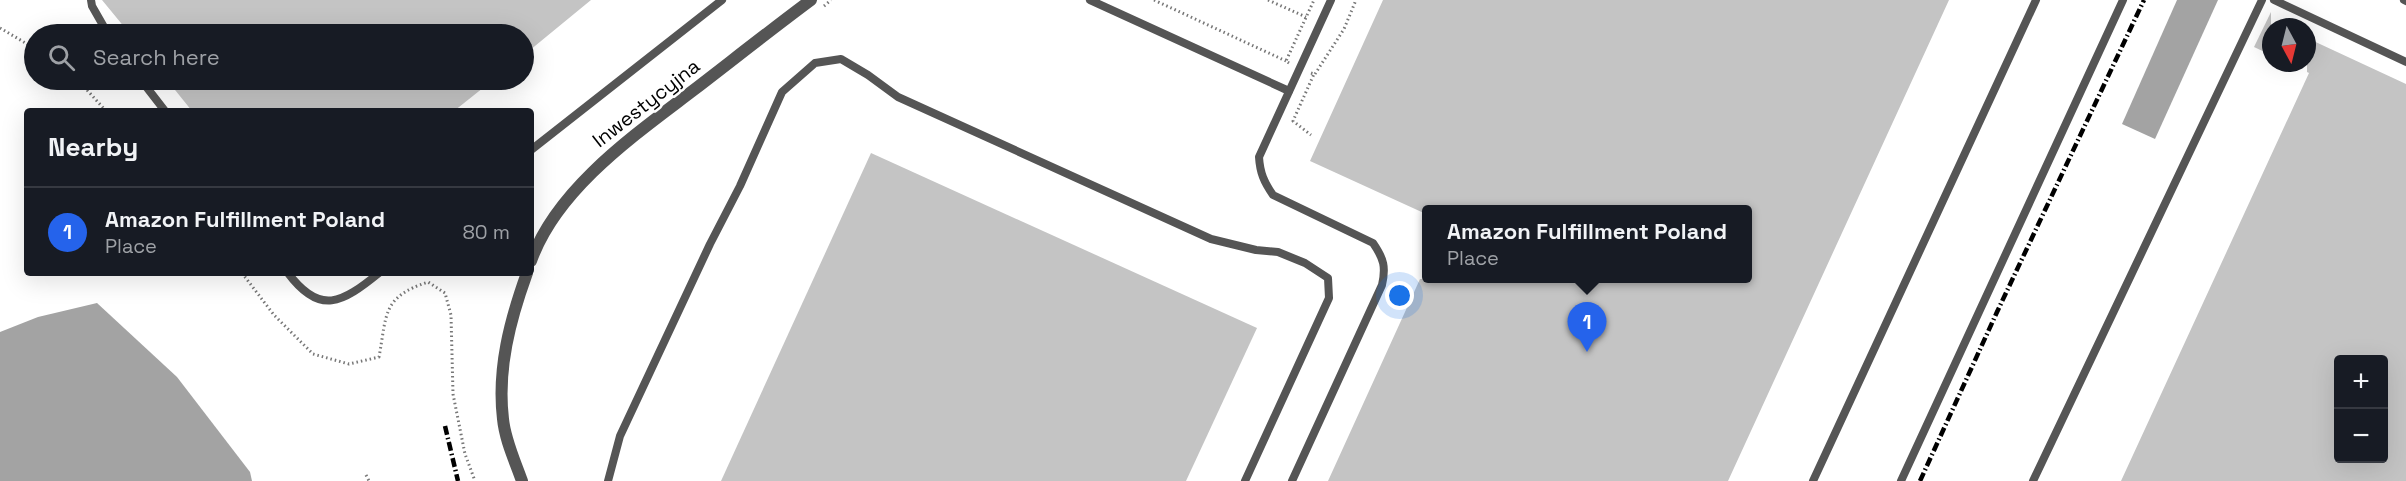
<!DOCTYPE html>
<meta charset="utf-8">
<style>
:root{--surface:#171b24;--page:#242831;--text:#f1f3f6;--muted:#9ea1a6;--line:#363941;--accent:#2563eb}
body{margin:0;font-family:"Space Grotesk",sans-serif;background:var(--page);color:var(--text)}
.controls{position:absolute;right:18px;bottom:18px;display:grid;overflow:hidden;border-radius:6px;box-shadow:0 6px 24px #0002}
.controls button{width:54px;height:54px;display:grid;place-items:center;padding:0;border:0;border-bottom:2px solid var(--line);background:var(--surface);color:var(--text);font:30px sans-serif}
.compass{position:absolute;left:2262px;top:18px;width:54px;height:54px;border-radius:50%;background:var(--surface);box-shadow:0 6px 24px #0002;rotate:173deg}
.you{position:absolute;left:1400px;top:296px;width:21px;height:21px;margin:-15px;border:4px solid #fff;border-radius:50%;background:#1a73e8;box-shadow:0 0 0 9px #1a73e833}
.badge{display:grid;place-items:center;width:39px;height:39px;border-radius:50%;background:var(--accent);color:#fff;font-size:20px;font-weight:700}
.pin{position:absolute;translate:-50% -50px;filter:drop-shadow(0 2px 3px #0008)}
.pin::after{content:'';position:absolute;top:32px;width:21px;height:18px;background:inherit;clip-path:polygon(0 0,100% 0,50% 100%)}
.popup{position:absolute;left:1422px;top:205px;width:330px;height:78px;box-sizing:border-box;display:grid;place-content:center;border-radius:6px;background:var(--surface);filter:drop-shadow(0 2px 4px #0005);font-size:20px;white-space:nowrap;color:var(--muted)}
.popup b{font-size:22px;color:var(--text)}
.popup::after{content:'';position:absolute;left:50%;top:100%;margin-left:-12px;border:12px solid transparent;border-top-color:var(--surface)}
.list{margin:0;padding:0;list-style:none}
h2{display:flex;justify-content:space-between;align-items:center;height:78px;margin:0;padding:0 24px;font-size:26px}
h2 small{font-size:20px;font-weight:400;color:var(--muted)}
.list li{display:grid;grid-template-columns:39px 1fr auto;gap:18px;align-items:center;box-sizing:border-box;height:90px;padding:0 24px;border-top:2px solid var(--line)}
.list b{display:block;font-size:22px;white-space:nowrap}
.list p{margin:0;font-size:20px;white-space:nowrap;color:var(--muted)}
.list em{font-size:20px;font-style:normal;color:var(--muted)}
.icon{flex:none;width:33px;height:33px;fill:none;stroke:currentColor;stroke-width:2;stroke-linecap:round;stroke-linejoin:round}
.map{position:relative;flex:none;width:2406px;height:481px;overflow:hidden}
.search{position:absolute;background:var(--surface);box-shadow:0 6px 24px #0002;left:24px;top:24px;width:510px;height:66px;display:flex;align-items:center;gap:15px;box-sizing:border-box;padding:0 21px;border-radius:33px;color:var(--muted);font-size:22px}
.panel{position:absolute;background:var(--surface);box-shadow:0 6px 24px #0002;left:24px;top:108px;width:510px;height:168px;border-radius:6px}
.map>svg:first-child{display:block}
</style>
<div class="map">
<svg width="2406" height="481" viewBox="0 0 2406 481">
<rect width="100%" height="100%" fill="#fff"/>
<g fill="#a3a3a3">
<path d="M2177 0H2218L2155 139 2122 124Z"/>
<path d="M97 303 177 377 250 472 252 481H0V332L38 317Z"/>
</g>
<g fill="#c4c4c4" fill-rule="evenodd">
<path d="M102 0H591L524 55V34H130Z"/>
<path d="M1383 0H1949L1728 481H1328L1420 279H1748V210H1426V214L1310 161Z"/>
<path d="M2271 12V55L2254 47Z"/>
<path d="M2307 38 2406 84V481H2121L2309 73 2307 72ZM2338 360H2384V459H2338Z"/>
<path d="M167 80H493L454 111H192Z"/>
<path d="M871 153 1257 328 1186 481H721Z"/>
</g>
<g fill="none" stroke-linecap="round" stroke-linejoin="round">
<g stroke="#777" stroke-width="3" stroke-dasharray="1.5 3" stroke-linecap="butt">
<path d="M1154 0 1286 61"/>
<path d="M1268 0 1306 17"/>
<path d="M824 6 831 0"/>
<path d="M0 28 34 48"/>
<path d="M1289 63 1286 61 1314 0"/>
<path d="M1311 73 1314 74 1293 121 1311 135"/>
<path d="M1315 74 1344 29 1356 0"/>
<path d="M78 80 106 111"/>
<path d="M242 273 274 315 313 354 349 364 379 357C387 314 382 297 428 282L445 293 451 315 453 394 465 454 475 481"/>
<path d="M366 475 369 481"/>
</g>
<g stroke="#555" stroke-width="8">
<path d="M91 0 92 6 108 34"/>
<path d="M1090 0 1289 91"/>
<path d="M2274 0 2406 62"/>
<path d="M2404 0 2406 1"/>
<path d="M141 80 165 111"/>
<path d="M531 150 722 0"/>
<path d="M288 273C320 316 342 303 379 273"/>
<path d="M608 481 620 436 710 244 740 186 782 92 815 63 841 59 868 75 898 97 1211 239 1256 250 1278 252 1305 263 1328 278 1329 298 1245 481"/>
<path d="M1292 481 1382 285C1386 267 1384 259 1373 243L1273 195C1264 182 1260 173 1259 157L1331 0"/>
<path d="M1813 481 2036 0"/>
<path d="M1901 481 2123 0"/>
<path d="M2033 481 2262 0"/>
</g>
<g stroke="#555" stroke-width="12">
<path d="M531 261C557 188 636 134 695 89 734 59 772 29 811 0"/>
<path d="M522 481C515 461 505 440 503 419 497 369 510 320 527 273"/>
</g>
<g stroke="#000" stroke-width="4.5" stroke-dasharray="9 3 1.5 3" stroke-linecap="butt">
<path d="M445 426 458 481"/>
<path d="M1920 481 1997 312 2144 0"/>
</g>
</g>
<g text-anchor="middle" stroke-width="5" stroke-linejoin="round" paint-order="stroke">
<g font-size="20" fill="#000" stroke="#fff">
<text transform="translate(646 103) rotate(-38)" y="7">Inwestycyjna</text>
</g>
</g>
</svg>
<div class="controls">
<button>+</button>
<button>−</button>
</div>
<svg class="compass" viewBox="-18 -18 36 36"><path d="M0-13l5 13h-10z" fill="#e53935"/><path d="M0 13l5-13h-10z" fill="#9ea1a6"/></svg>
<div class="you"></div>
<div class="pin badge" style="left:1587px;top:352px">1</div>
<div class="popup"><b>Amazon Fulfillment Poland</b>Place</div>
<div class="search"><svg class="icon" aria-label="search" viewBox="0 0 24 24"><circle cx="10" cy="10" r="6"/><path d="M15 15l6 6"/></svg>Search here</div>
<section class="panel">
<h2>Nearby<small></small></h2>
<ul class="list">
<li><span class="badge">1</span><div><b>Amazon Fulfillment Poland</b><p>Place</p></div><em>80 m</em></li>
</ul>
</section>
</div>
